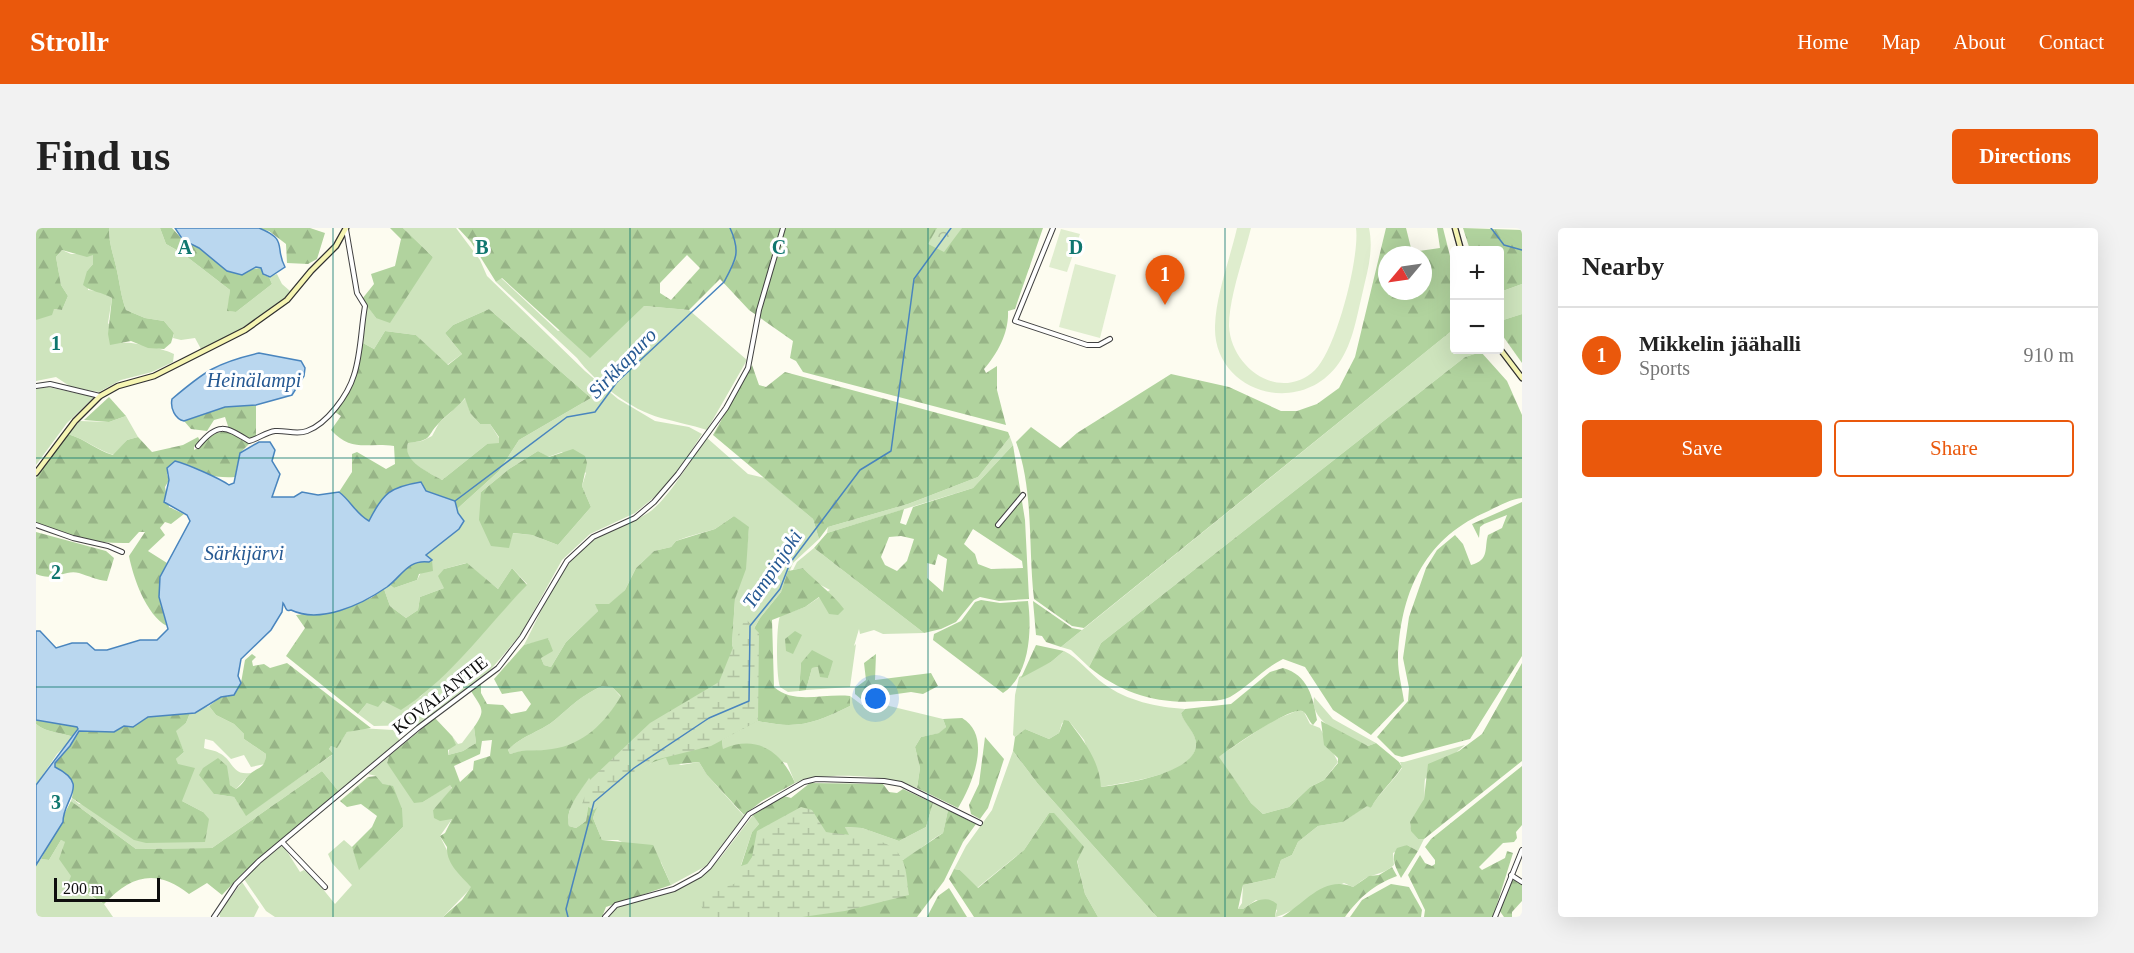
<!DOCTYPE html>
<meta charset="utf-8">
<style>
:root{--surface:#fff;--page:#f2f2f2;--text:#222;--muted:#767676;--line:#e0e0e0;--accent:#ea580c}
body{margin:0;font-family:"Times New Roman",serif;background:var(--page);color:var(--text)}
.controls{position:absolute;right:18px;top:18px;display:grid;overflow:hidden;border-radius:6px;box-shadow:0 6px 24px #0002}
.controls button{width:54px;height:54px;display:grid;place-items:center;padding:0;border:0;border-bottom:2px solid var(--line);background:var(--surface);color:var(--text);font:30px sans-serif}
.compass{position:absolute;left:1342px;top:18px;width:54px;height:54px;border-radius:50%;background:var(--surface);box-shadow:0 6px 24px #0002;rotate:241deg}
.scale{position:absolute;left:18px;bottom:15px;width:106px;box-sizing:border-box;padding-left:6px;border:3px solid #0e0e0e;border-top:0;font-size:16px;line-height:21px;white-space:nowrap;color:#0e0e0e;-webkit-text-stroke:4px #fff;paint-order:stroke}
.you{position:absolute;left:840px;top:471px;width:21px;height:21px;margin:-15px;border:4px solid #fff;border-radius:50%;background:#1a73e8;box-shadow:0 0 0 9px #1a73e833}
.badge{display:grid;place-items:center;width:39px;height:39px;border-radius:50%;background:var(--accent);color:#fff;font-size:20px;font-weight:700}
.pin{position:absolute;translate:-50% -50px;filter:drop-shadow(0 2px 3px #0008)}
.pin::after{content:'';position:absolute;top:32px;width:21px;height:18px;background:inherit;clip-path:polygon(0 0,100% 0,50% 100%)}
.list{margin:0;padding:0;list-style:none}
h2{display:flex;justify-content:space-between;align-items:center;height:78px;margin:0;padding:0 24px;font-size:26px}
h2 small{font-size:20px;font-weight:400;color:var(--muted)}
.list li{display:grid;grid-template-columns:39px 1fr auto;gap:18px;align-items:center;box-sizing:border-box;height:96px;padding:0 24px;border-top:2px solid var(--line)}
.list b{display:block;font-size:22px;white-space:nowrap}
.list p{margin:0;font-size:20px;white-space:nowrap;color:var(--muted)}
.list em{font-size:20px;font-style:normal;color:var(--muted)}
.actions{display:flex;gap:12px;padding:18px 24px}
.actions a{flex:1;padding:14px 0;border:2px solid var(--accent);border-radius:6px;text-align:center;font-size:21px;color:var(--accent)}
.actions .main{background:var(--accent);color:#fff}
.map{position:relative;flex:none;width:1486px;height:689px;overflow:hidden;border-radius:6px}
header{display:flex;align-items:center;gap:36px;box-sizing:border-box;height:84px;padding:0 30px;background:var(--accent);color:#fff}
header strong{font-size:28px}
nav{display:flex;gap:33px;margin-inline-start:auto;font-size:21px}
.intro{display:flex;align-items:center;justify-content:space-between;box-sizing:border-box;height:144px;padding:0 36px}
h1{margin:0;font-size:42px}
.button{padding:15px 27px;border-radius:6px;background:var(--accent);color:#fff;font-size:21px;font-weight:700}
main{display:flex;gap:36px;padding:0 36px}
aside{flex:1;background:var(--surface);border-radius:6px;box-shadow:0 6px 24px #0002}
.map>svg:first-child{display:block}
</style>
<header>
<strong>Strollr</strong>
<nav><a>Home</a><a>Map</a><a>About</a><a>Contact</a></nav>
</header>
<div class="intro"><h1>Find us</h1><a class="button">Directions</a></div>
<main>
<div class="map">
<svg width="1486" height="689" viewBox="0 0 1486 689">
<defs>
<pattern id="forest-firs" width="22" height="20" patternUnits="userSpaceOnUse" patternTransform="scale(1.5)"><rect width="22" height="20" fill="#b1d39e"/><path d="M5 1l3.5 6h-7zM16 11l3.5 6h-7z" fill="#97b487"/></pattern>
<pattern id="wetland-marsh" width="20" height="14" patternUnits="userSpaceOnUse" patternTransform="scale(1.5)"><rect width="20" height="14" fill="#cee4bd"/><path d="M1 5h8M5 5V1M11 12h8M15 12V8" fill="none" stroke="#b0c2a1"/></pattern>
<pattern id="park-crowns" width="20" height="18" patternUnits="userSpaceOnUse" patternTransform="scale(1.5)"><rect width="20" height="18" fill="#cee4bd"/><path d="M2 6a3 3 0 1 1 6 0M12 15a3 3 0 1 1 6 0" fill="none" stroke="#b0c2a1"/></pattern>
</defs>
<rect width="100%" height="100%" fill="#fdfcf0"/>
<g fill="#cee4bd" fill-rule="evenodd">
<path d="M73 0H124L130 16 146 25 194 62 192 83 200 84 236 56 233 49 241 46 246 56 254 63 249 70 199 105 165 121 159 110 145 112 137 110 138 105 128 93 109 90 90 82C85 68 84 57 81 43 78 28 73 17 73 0Z"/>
<path d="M367 0H420L444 32 451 48 549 143 582 171 619 193 653 199 666 206 643 242 622 266 599 285 554 306 526 332 485 406 451 446 382 497 338 498 322 486 331 475 384 469 416 439 491 356 476 340 462 361 430 335 408 341V360L384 369 382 382 370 390 354 378 348 361 354 357 358 360 381 352 392 331 390 327 423 301 421 281 463 243 483 212 555 170 453 81 417 97 409 105 426 126 411 137 380 107 349 103 338 121 327 115 331 77 340 90 397 29ZM502 223 512 229 526 224 550 245 546 258 555 279 522 317 496 307 476 305 445 264 473 241Z"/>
<path d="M26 22 35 26H57V36L51 43 52 62 64 63 76 70 72 95 87 115C95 113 129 121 138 126L137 134 116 144 85 152 63 164 35 159 20 149 0 153V92L18 81 26 82 32 68 25 57 20 29Z"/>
<path d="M465 50 522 103 608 78 653 82 711 132 671 202C655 197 640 194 625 190 595 182 559 154 541 130L460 54Z"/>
<path d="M1486 56V86L1464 93V64Z"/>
<path d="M1418 101V122H1443L1445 124 1429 129 1065 415 1053 439 1035 422 1025 419Z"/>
<path d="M12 159 58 169 31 195 0 237V161Z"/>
<path d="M430 170 434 185 444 196H454L463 210V216H451L406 252C393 244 365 234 372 215L386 213 396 208 403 195Z"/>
<path d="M90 188 102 209 91 212 78 227C61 222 51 212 32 206L44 193 73 194Z"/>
<path d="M670 209 712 246 729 250 777 291 783 311 757 335 745 364 724 390 700 431 696 416 699 371 710 328 713 300 698 288 679 301 651 309 640 313 635 319 618 323 600 340 589 362 573 377 560 376 562 383 530 414 515 439 508 437 505 430 513 411 488 417C507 382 524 333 559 311 575 300 595 296 612 285 632 272 657 229 670 209Z"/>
<path d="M974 209 977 217 937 260 791 305 792 299 872 276 942 249Z"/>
<path d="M778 320 888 405 847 406 838 402 824 406 823 401 818 418 820 416 814 459 770 462 776 440 782 439 792 450 796 433 765 435 763 463 752 464 744 459C740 448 740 398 744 388L769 379 794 362 781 355 767 340 757 342 761 334Z"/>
<path d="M1028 423C1043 430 1054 446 1068 456 1091 473 1121 479 1149 481L1145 485C1149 496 1161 505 1160 518 1157 548 1087 554 1065 559L1048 512 1033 493 1026 495 1023 505 1013 511 989 501 979 509 977 507 979 467 983 449 1015 434Z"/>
<path d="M566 458 576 459 585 469C569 495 548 518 516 522 500 524 491 521 474 526L472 522C488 506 505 504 520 491 535 478 546 467 566 458Z"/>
<path d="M814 468 826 477 841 475 907 491 910 499 904 505 885 509 879 519 884 540 881 560C851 547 789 543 759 555L751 535 687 521 686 512 722 493C762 502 779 495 814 478Z"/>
<path d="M1278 469 1297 491 1340 515 1332 518C1313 509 1273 496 1278 469Z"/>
<path d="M173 478 180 487 198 496 208 506V511L230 526 229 536 215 539 208 527 195 531 177 513 169 511 168 520C173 522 179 522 183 525 198 532 195 548 215 545L200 561 194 557 190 546 178 566 198 569 210 587 296 527 293 521 295 518 301 519 311 504 323 500 357 502 364 513 304 565 286 543 176 620 100 621 35 573 36 570 43 576 167 584 146 573 140 531 148 524 139 503 150 495 154 485Z"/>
<path d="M1263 482 1268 484 1274 496 1284 500 1302 534 1288 552 1274 559 1253 579 1227 586 1215 575 1182 529 1236 493Z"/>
<path d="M0 496C11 505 24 504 38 509L21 526 0 557Z"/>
<path d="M438 499 440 515 427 523 412 527 416 508 422 516 426 515Z"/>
<path d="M1429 517 1389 551C1388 557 1389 565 1388 571 1383 591 1364 590 1382 611H1388L1382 623 1371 617 1357 625 1358 637C1350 644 1344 645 1335 648 1329 649 1322 656 1317 659L1308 655C1296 661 1247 689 1239 689L1241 682 1220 672 1207 681H1202L1206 675 1207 657 1239 650 1245 632 1256 627 1262 614 1282 598 1307 594 1331 577 1335 580C1340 569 1358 552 1366 540L1364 534H1368Z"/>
<path d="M977 523 1002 556 1121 689H1062L1049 666 1041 632 1013 585 988 622 941 660 924 642 918 641 930 618 956 582Z"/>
<path d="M353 528 351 535 387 574 414 556 416 561 397 582 410 591H416L404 608 421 643 436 659 407 689H239L230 683 208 651V648L247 617 264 644 268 642 278 650 299 676 316 657 296 635 292 626 308 612 316 619 324 641 367 599 347 556 340 548 332 546Z"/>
<path d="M630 530 645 537 663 534 671 547 708 588 670 638 635 657 625 634 582 612H566L557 590 562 575 619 532Z"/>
<path d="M553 549 562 560 553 571 550 593 540 600 533 598C528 582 545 562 553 549Z"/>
<path d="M897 575 912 582 907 605C892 613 882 624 867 632L812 607 809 599 826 600 863 613 890 599Z"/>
<path d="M717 587 723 596 716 604 705 637 726 631 736 689H572L581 678 637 663 667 647 685 629Z"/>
<path d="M25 612 30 614 40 659 68 676 77 689H0V637L5 631 13 632Z"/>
<path d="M206 654 223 679 218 689H184L183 685Z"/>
</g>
<g fill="url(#forest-firs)" fill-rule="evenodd">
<path d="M0 0H73C73 17 78 28 81 43 84 57 85 68 90 82L109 90 128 93 138 105 135 115 128 121 112 120 95 113 74 117 72 106 76 70C66 64 55 64 47 57L51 43 57 36V27L51 29 26 22 20 29 25 57 32 68 26 82 18 81 16 87 0 92Z"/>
<path d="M124 0H136L147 12 163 20 191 43 226 40 228 47 233 49 236 56 200 84 191 83 194 62 146 25 130 16Z"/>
<path d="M221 0H274L289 5 281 31 272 36 251 35 250 16 233 3Z"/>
<path d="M354 0H367L397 29 354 95 340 90 326 71 338 56 335 46 359 38 365 11Z"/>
<path d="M422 0H1007L979 81 972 83C973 104 962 125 948 141L950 145 961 138V162L970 197 767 144 760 133 754 130 757 113 713 82 684 51 653 82 608 78 554 130 466 50 460 54 435 14ZM651 27 664 40 635 72 624 65V55Z"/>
<path d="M1350 0H1370L1376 24 1404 20 1401 0H1407L1418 44V101L1048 400 1036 398 998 371C992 320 998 262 980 214L995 199 1024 220 1041 205 1135 146 1193 159 1245 183H1261L1281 176 1303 160 1319 129ZM1351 27H1387V63H1351Z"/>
<path d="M1427 0 1486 2V56L1464 64V22H1434Z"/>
<path d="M453 81 555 170 483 212 463 243 421 281 418 273 390 263 384 254C358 258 344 269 333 293 320 286 315 273 303 264L316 244V226L321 224 350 241 359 236 358 218C331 214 316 225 295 202L305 188 299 184 317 156 327 115 338 121 349 103 380 107 412 137 426 126 409 105 417 97ZM429 170 434 185 444 196H454L463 209V215L451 216 406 252C393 244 366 234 372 215 399 212 389 208 405 193 413 185 422 179 429 170Z"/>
<path d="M1486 86V135L1464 104V93Z"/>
<path d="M1445 124 1471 153 1486 187V270C1474 271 1459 280 1448 285 1387 312 1364 367 1362 431 1362 445 1366 459 1368 473L1335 507 1297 482 1269 439 1247 431C1227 441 1213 458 1194 469 1186 473 1175 473 1166 473 1124 477 1086 466 1053 439L1065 415 1429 129Z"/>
<path d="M716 137 723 157 730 159 749 144 972 204 974 209 942 249 872 276 792 299 783 311 777 291 677 207Z"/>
<path d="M73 169 90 188 73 194 48 192Z"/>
<path d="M213 175 220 177V209L204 225 199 249C181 250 161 247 147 235L131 246 133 252 129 259 133 279 148 286 135 296 129 294 124 300 129 307 112 323 131 335C119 357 125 375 131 398 110 387 97 349 93 328L109 304H103L93 315C63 316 27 309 0 294V250L32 206C51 212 60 222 77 227L91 212 102 209 116 224 147 217 162 209 164 213 158 219V222L164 219 172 207 190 203 192 198 189 189 178 192 171 203 155 201 148 193 189 179Z"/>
<path d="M977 217 989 292 993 371 963 373 944 369 938 372 920 394 905 401 888 405 778 320 791 305 868 281 864 295 870 297 877 279 937 260ZM937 301 986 333 987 340 955 341 942 336 939 326 928 316ZM865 308 878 311 871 333 861 343 849 337 845 329 853 309ZM902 326 911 331 907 364 891 350V335L899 337Z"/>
<path d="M537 221 549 228 551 235 546 258 555 279 522 317 496 307 477 305 473 320 455 318 443 292 445 264 473 241 502 223 513 229Z"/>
<path d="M1486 274V428L1434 511 1366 529 1359 527 1341 509 1372 473 1373 460 1367 430 1373 389 1390 340 1401 322 1419 307 1427 316 1435 337C1454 332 1448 320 1452 307L1466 300 1471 287 1448 296 1444 299 1443 310 1436 296Z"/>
<path d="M698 288 713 299 710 341 699 371 696 416 700 432 724 390 745 364 752 343 767 340C781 355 796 365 808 381L802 387 793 386 783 369 769 379 736 392 738 459C758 477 787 465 814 468V478C779 495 762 502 722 493L686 512 687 521C721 506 746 524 759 555L726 573 708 587 671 547 663 534 633 537 630 530C598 538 567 558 557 590L566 612 617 617 635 657 570 679 566 689H407L426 672 435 659C425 648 410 636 411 619L404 608 409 605 416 591 404 593 398 590 397 582 416 560 414 557 387 574 378 575 351 535 353 528 399 490 416 508 420 517 412 522V527L427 523 440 515 438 499C451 481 445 480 435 463L445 456V465L451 476 467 477 475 486 490 483 495 476 486 463 466 466 458 451 488 417 512 410 517 423 505 430 508 437 515 439 530 414 562 383 559 376H573L589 362 600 340 618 323 635 319 640 313 679 301ZM566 458 576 459 585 468C569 495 547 517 516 521 500 524 491 520 474 526L472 522C488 506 505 504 520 491 535 478 546 467 566 458ZM456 512 454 528 438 533 437 542 424 554 418 538 444 526 446 513ZM553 550 562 560 553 571 550 593 540 600 533 598C528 582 545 563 553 550Z"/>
<path d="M0 304 70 323 78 330 71 353C60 352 53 348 43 345 29 341 18 354 0 346Z"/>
<path d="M396 332 397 343 383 346 381 352 358 360 354 357C365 344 374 331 393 334Z"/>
<path d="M431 335 462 361 476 340 491 357C450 399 415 450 365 482L347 473 342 479 331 475 322 486 250 428 269 400 260 387 299 383 335 370 348 361 354 378 370 390 382 382 384 369 408 360 402 348 408 341Z"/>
<path d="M945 372 964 375 992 373C996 402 994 447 967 465L897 412 898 406 925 393 939 374Z"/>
<path d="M997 373 1036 400 1046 402 1025 419 1010 414 1006 408 1000 407Z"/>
<path d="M759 403 766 407 757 426 750 423 749 411Z"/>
<path d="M1000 417 1028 423 1015 434 985 450Z"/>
<path d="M776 422 797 433 792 450 784 449 782 439 776 440 770 462 763 463 765 435Z"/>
<path d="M216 426 220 429 216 433 217 438 228 436 234 440 251 435 335 500 311 504 301 520 295 518 293 521 297 526 210 588 198 569 178 566 163 547 167 540 182 530 191 538 194 557 200 561C207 557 209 550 215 545 225 538 229 540 230 526L208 511V506L198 496 180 487 173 478 185 469H191L205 455 209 432Z"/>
<path d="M840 426 839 452 895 445 902 458 887 466 875 464 825 471 819 466V460L830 452 828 435Z"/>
<path d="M1486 435V533L1388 611H1382L1375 603 1374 594 1388 571 1392 536 1423 523 1446 506Z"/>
<path d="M1247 440C1272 447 1277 469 1281 492L1277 497C1273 494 1271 485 1266 483 1253 479 1195 520 1183 529L1215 575 1227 586 1253 579 1274 559 1288 552 1302 535V530L1288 517 1285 493 1332 518 1340 515 1363 534 1366 539C1357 553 1342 566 1335 580L1331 578 1307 594 1282 598 1262 614 1256 627 1245 632 1239 650 1207 657 1202 681H1207C1217 674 1230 666 1241 676L1239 689H1121L1002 556 977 523 979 509 989 501 1013 511 1023 505 1028 492 1033 493C1048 514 1063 531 1065 559 1087 556 1157 546 1160 518 1161 505 1148 496 1145 485L1149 481 1195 476 1234 444Z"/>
<path d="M154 485 150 495 140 503 148 524 140 531 142 536 159 540 146 573 167 584 173 591 169 614 110 615 98 612 36 570C39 553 33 547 19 539V535L34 518 42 503 78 504 88 498 97 499 112 489Z"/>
<path d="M926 490C957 508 936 557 922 580L881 560 884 540 879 519 885 509 903 505 910 499 907 491Z"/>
<path d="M0 492 42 499 38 509C24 504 11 505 0 496Z"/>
<path d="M949 509 968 531 952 580 944 591 935 586 933 577 943 556Z"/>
<path d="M1486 538V597L1480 604 1481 610 1478 614 1467 615 1443 639 1446 642 1469 630 1471 623 1477 625 1457 689H1388L1389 682 1372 647 1384 627 1389 635 1396 638 1399 636V632L1389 619 1395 611Z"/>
<path d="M286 543 304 565 209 643 186 667 171 655 153 666C121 640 95 647 68 676L33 653 35 648 23 631 29 614 25 612 13 632 5 631 35 573 100 621 176 620Z"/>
<path d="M340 548 347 556 357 558 366 581 367 599 323 642 316 619 336 599 341 588 325 576 311 579 304 573 332 549Z"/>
<path d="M774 555 847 556 853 564 861 565 867 561 897 575 890 599 863 613 826 600 809 599 813 607 867 632 907 605 912 582 940 596 927 614 908 653 881 689H736L726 631 705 638 716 604 723 596 717 587 748 568 755 570Z"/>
<path d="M1013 585H1018L1048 619 1041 633 1049 666 1062 689H938L913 651 918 641 924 642 942 660 988 622Z"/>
<path d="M1371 617 1382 623 1365 650C1360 640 1354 630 1361 620Z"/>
<path d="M1356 639 1361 648C1337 657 1324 669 1309 689H1246C1269 675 1288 647 1317 659L1333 648 1343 647Z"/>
<path d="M1477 650 1486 655V673L1476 684V689H1468L1463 682Z"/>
<path d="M1355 656 1373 659 1386 682 1385 689H1314L1326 672Z"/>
<path d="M913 660 931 689H891L902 668Z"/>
</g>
<g fill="url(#wetland-marsh)">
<path d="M709 390 723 405 722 493 675 518 619 532 558 582 546 576 555 551 614 495 683 454Z"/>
<path d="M765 579 776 582 790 604C814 608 857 607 867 633 871 643 871 656 873 667L809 683 766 689H670L664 675 671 665 698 656 716 629 721 603Z"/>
</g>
<path fill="url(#park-crowns)" d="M901 0H926L908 24 892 16Z"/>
<g fill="#dfedce">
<path d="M1201 0H1215C1208 29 1193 69 1193 98 1195 140 1244 175 1279 142 1300 122 1324 29 1320 0H1333C1338 24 1331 44 1326 67 1320 92 1316 119 1300 139 1260 189 1177 163 1179 98 1180 66 1194 31 1201 0Z"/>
<path d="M1025 1 1044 6 1031 44 1013 39Z"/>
<path d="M1039 36 1080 47 1064 110 1023 99Z"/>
</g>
<g fill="#bad7ef" stroke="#4985be" stroke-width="1.5">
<path d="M139 0H223C253 12 238 19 249 39L234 49 227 46 225 40 220 39 206 47 191 43 163 20 147 12Z"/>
<path d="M223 125 265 133 269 140 268 148 256 167 220 177 189 179 148 193C139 191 134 180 136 171 169 143 180 135 223 125Z"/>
<path d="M223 214H234L239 222 236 233 244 246 236 269H258L266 264 282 267 303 264C315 273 320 286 333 293 347 265 354 259 385 254L390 263 419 273 422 285 428 293 423 301 390 327 396 332 393 334C372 331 366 348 351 359 325 377 284 396 255 382 254 382 252 383 251 382 249 381 249 377 247 375L246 384 235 402 205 431 202 448 205 455 198 467 185 469 159 485 112 489 97 499 88 498 78 504 43 503 34 518 19 535V539C55 557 27 570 27 594L0 637V557L42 501 41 499 0 492V403H4L20 420 36 415H51L59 422H71L104 412H121L132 401 123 369 124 349 154 293 151 287 128 274 133 252 131 240 139 233C151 236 183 250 193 257L198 255 204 225Z"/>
</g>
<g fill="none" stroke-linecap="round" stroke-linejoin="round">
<g stroke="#4985be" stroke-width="1.5">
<path d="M1455 0 1468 17 1486 22"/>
<path d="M419 273 531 189 559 184 581 154 688 54C700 32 705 24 694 0"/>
<path d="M532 689 530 681 558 574 598 540 673 490 713 473 714 398 744 361 754 335 824 242 855 223 878 51 915 0"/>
</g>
<defs>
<g id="street">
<path d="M1017 0 979 93 1051 117H1063L1074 111"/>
<path d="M0 158 14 156 64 168"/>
<path d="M162 218C182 193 190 199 213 213 222 211 230 204 239 203 250 202 260 207 271 203 291 196 312 167 318 147 325 126 325 100 329 78L321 65 310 1"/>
<path d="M0 297 37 310 72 318 86 324"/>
<path d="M962 297 987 267"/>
<path d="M247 615 289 659"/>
<path d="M1475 647 1486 654"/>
<path d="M178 689 200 656 223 633 382 500 462 440 486 409 531 333 557 309 599 290 618 274 642 246 690 180 712 140 723 82 747 0"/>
<path d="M569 689 580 677 638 661 664 647 673 639 713 586 768 554 780 551 848 553 865 556 944 595"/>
<path d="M1459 689 1486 622"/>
</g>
<g id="secondary">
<path d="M1419 0 1425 22"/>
<path d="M1464 121 1486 150"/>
<path d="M0 245 39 193 64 168 82 158 118 148 209 102 251 72 275 43 300 18 310 0"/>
</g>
</defs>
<use href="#street" stroke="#414141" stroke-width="6"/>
<use href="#secondary" stroke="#303030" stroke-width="7"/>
<use href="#street" stroke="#fff" stroke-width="4"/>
<use href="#secondary" stroke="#f6f5b3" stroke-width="4.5"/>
</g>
<path fill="none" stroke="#0f766e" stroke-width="1.5" stroke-opacity="0.55" d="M297 0V689M594 0V689M892 0V689M1189 0V689M0 230H1486M0 459H1486"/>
<g text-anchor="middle" stroke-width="6" stroke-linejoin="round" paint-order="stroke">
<g font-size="18" fill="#0e0e0e" stroke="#fff">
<text transform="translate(404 467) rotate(-38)" y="6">KOVALANTIE</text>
</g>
<g font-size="20" font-style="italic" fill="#255892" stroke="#fff">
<text transform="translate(586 135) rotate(-46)" y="7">Sirkkapuro</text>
<text x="218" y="159">Heinälampi</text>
<text x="208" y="332">Särkijärvi</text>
<text transform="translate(736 341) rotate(-56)" y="7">Tampinjoki</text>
</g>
</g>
<g font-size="20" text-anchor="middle" font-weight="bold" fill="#0f766e" stroke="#fff" stroke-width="6" stroke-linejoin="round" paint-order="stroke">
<text x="149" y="26">A</text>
<text x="446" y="26">B</text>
<text x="743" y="26">C</text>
<text x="1040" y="26">D</text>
<text x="20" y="122">1</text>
<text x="20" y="351">2</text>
<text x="20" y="581">3</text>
</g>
</svg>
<div class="controls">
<button>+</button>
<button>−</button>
</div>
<svg class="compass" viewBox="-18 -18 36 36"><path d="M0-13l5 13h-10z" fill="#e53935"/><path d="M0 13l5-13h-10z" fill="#767676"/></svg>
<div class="scale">200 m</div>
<div class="you"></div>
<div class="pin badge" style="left:1129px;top:77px">1</div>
</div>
<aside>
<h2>Nearby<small></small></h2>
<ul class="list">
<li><span class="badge">1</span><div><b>Mikkelin jäähalli</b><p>Sports</p></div><em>910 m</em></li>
</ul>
<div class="actions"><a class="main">Save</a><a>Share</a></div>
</aside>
</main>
